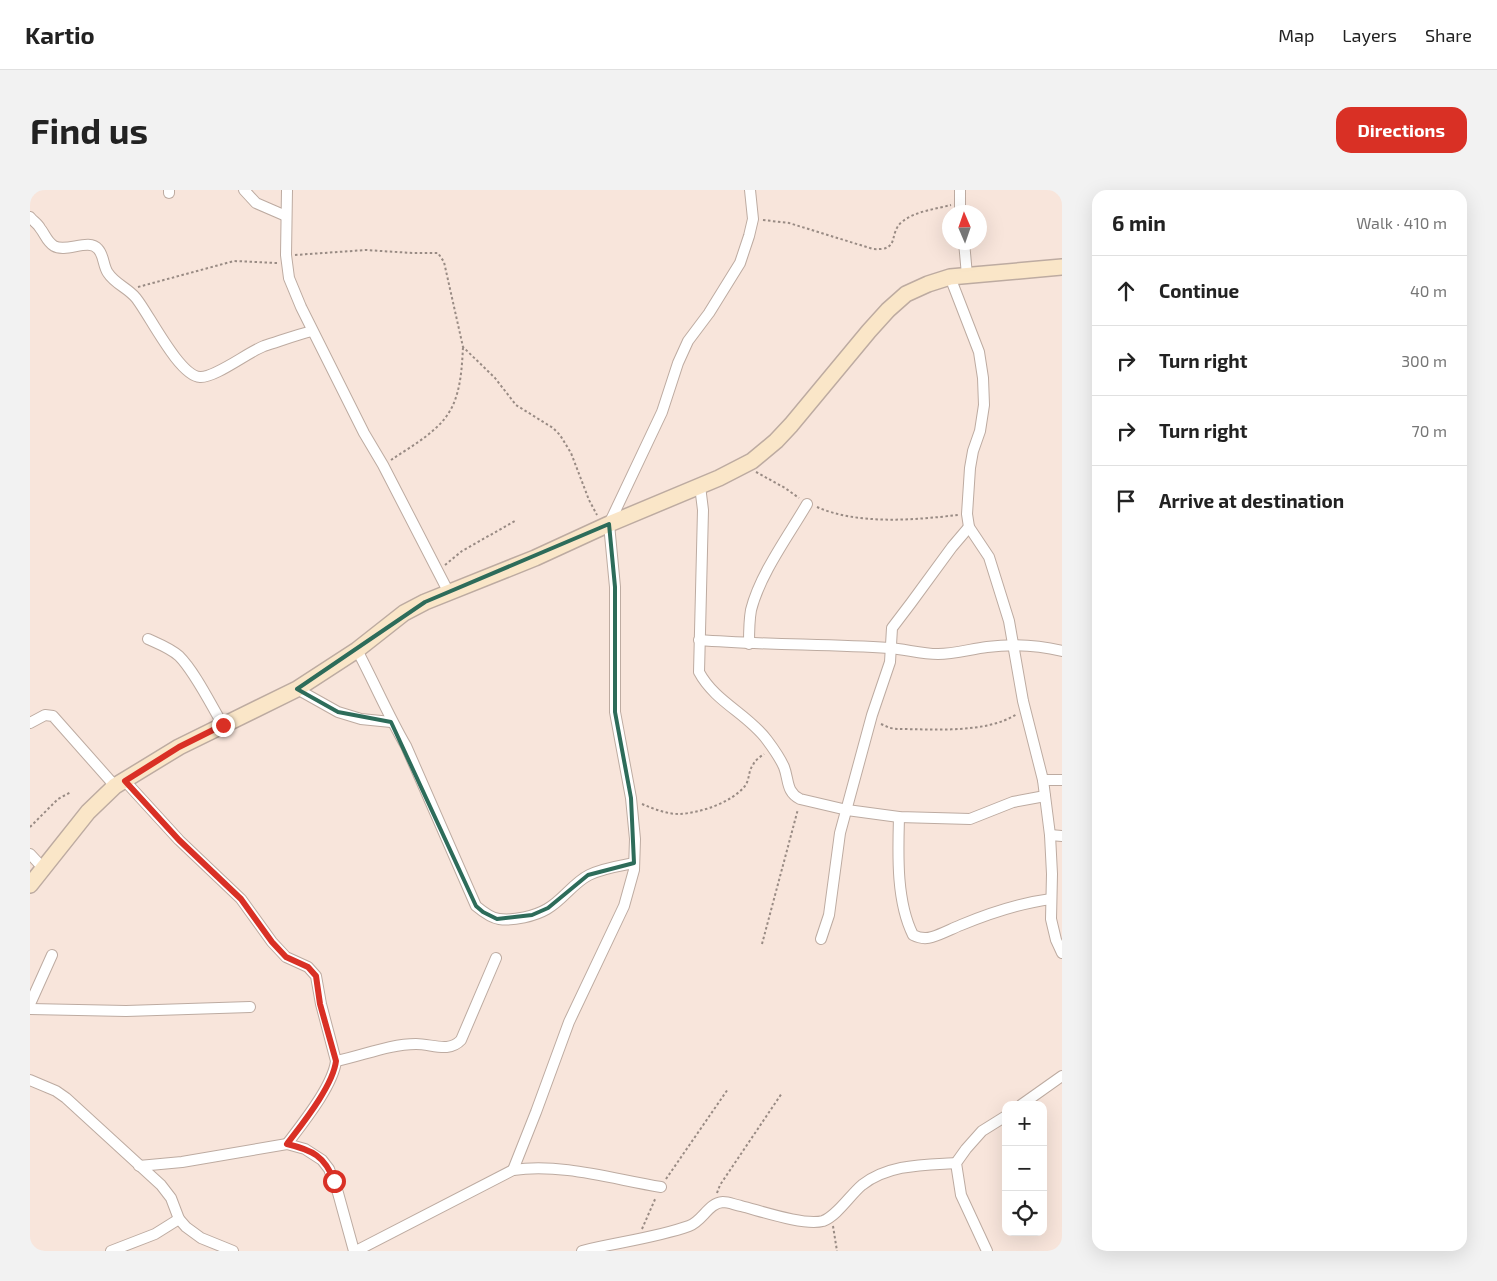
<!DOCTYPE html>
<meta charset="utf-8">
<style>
:root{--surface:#fff;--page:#f2f2f2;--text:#222;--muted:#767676;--line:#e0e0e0;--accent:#d93025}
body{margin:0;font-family:"Exo 2",sans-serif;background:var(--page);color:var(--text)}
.controls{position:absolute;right:15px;bottom:15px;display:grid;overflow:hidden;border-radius:10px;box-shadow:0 5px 20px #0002}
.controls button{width:45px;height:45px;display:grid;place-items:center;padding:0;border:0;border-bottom:1px solid var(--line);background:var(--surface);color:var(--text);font:25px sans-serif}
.compass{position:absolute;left:912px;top:15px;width:45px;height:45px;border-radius:50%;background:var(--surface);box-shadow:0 5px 20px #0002;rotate:358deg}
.stop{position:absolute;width:15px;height:15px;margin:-11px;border:4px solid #d93025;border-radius:50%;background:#fff}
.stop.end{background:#d93025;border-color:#fff;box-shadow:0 1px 5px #0008}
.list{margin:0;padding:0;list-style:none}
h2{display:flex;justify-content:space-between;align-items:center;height:65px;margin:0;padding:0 20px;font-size:21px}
h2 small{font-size:16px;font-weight:400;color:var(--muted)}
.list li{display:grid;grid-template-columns:32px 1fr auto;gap:15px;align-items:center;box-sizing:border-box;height:70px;padding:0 20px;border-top:1px solid var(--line)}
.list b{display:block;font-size:19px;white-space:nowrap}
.list em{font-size:16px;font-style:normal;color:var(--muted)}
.icon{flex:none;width:28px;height:28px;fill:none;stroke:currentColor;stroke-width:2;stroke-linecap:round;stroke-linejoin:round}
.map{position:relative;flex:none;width:1032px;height:1061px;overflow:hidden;border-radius:15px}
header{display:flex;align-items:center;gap:30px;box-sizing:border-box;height:70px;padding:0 25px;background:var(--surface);border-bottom:1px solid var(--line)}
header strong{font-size:24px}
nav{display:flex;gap:28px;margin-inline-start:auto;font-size:18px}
.intro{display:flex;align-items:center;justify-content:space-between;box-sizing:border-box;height:120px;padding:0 30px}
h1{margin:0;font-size:35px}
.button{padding:12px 22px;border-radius:15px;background:var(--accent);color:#fff;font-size:18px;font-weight:700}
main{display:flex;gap:30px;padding:0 30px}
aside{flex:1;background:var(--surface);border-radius:15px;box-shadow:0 5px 20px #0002}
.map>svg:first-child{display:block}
</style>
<header>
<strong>Kartio</strong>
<nav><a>Map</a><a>Layers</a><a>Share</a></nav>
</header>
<div class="intro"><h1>Find us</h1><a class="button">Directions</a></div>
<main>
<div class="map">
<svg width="1032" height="1061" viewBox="0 0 1032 1061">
<rect width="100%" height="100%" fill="#f8e5db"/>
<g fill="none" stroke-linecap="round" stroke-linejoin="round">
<defs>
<g id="minor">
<path d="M214 0 226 13 256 26"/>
<path d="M257 0 256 65 259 88 271 117 334 243 353 275 419 403"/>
<path d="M139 3V0"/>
<path d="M930 22V0"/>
<path d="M0 27C3 31 8 34 10 38 15 44 17 52 24 56 36 63 59 48 68 59 74 65 73 76 78 83 85 94 98 98 106 108 119 124 149 186 170 187 185 188 218 162 234 156 250 151 266 145 282 141"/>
<path d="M934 52 937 85"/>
<path d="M920 87 949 162 953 188 954 215 950 241 943 261 940 278 937 324 939 337 959 367 979 431 993 511 1013 590 1020 645 1022 684 1021 729 1026 750 1032 763"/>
<path d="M670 296 673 320 669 482C685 512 718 524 737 550 743 558 750 568 754 577 759 590 756 602 770 609L817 620 869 627 940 629 983 612 1015 606"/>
<path d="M118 449C129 454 140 458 149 466 165 482 181 515 193 535"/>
<path d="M669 450C733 455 796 454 859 458 875 459 891 464 908 464 924 464 941 459 957 457 981 454 1008 455 1032 461"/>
<path d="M719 454C719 443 719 431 721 420 730 384 759 345 777 314"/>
<path d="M327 460C344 492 358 525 376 556L446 716C452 721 461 728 469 729 484 731 505 726 517 719 533 710 543 693 559 685 573 678 589 676 604 673"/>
<path d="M267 499 308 522 331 529 361 532"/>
<path d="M0 533 15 525 23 526 85 596"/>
<path d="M1013 590H1032"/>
<path d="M95 591 149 650 211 709 242 752 256 767 278 777 286 786 291 814 306 871C303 896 272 934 257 954"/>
<path d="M869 627C868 663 866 711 883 745 889 748 896 749 902 747 912 744 921 739 931 735 960 723 990 713 1021 709"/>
<path d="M1020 645 1032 646"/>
<path d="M0 664 13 678"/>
<path d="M791 749 799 725 810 643 842 525 860 472 862 438 881 413 922 357 939 337"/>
<path d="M0 814 22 765"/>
<path d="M0 819 96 821 220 817"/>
<path d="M306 871C332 866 359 854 386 854 402 854 419 863 431 850L466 768"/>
<path d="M0 890 26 901 36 908 131 995 141 1008 149 1029 156 1037 171 1048 203 1061"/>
<path d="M991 915 1032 886"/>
<path d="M109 976 152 972 257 954 275 959 292 970 299 979 308 1003 324 1061"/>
<path d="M483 980 506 922 539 832 594 716 604 680 605 649 601 608 585 522V397L579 334 632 222 648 173 658 151 679 123 710 73 719 46 723 29 720 0"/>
<path d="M81 1061 125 1044 149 1029"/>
<path d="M326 1061 483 980C532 973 582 989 631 997"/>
<path d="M552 1061C588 1052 625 1048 659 1036 673 1031 678 1013 693 1012 699 1012 705 1015 711 1016 731 1021 774 1036 793 1031 807 1026 820 1005 832 995 859 974 894 975 926 973"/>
<path d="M957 1061 931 1005 926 973 936 959 952 941 976 926"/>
</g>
<path id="secondary" d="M0 695 58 622 85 596 149 557 267 499 327 460 374 423 395 412 505 368 579 334 689 288 722 271 746 251 761 235 839 141 858 120 876 104 898 94 920 87 1032 77"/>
</defs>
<use href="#minor" stroke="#bdaba1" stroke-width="12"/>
<use href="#secondary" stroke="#bdaba1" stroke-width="18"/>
<g stroke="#998b84" stroke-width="2" stroke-dasharray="2.5 2.5" stroke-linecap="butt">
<path d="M733 30 759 33 843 59C872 61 857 43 873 31 886 21 906 19 921 15"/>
<path d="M265 65 336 60 382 63H408L414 72 433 157 465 188 486 215 523 238 530 245 541 263 559 310 567 325"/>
<path d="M108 97 204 71 247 73"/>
<path d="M361 270C383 255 412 240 423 215 431 197 432 176 433 157"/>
<path d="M726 282 755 298 769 308"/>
<path d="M787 317C828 335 884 330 928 325"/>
<path d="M415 375 432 361 485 331"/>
<path d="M851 534 860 538 867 539C903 539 956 544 987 524"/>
<path d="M612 614C624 619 636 624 649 624 670 623 701 613 715 596 720 589 718 581 723 575 725 570 730 567 734 564"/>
<path d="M0 637 28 609 41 602"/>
<path d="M732 754 768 619"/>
<path d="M636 989 698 899"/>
<path d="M687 1003 690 995 752 903"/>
<path d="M803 1036 807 1061"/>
<path d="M612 1039 626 1007"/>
</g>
<use href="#minor" stroke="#fff" stroke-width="10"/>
<use href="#secondary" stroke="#fae6c8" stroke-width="15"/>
</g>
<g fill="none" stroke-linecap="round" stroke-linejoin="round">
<path stroke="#d93025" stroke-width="6" d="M193 535 149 557 95 591 149 650 211 709 242 752 256 767 278 777 286 786 290 814 306 871C303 896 272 934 257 954 282 960 295 966 304 991"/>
</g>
<path fill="none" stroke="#2d6c5a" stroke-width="4" stroke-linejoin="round" d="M579 334 585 397V522L601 608 604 673 558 685 518 718 502 725 467 729 453 722 446 716 361 532 308 522 267 499 395 412Z"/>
</svg>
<div class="controls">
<button>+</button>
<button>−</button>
<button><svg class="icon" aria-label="locate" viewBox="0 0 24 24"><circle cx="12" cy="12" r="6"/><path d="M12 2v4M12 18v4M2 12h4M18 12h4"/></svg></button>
</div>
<svg class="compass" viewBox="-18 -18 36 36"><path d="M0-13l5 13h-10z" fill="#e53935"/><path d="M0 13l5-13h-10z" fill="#767676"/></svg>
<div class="stop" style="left:304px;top:991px"></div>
<div class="stop end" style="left:193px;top:535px"></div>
</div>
<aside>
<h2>6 min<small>Walk · 410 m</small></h2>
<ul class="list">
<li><svg class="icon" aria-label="ahead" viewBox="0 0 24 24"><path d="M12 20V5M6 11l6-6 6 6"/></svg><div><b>Continue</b></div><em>40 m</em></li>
<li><svg class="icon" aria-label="right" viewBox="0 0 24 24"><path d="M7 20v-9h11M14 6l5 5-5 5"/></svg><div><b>Turn right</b></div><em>300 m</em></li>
<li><svg class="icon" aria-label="right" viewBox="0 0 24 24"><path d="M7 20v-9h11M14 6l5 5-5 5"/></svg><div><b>Turn right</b></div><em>70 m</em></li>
<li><svg class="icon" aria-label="arrive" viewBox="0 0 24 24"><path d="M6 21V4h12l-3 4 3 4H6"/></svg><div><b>Arrive at destination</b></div></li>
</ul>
</aside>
</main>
